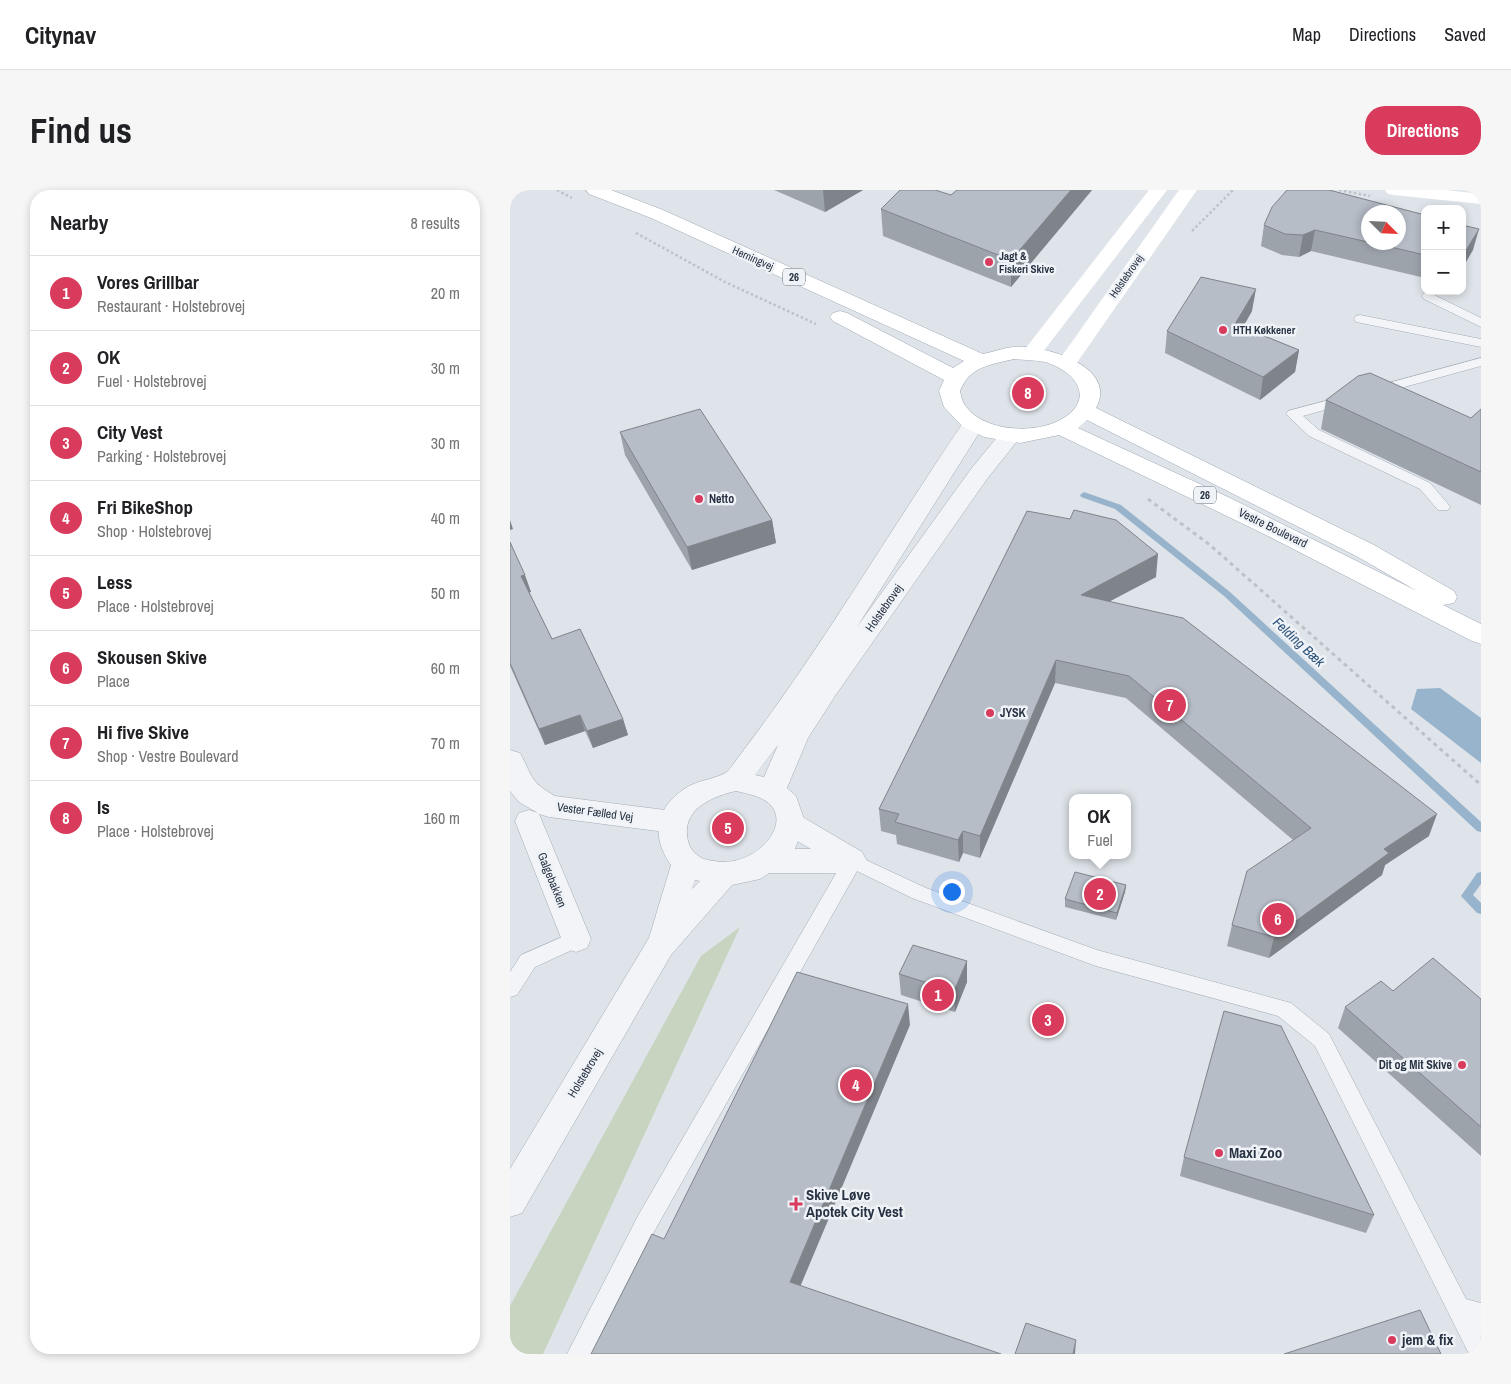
<!DOCTYPE html>
<meta charset="utf-8">
<style>
:root{--surface:#fff;--page:#f6f6f6;--text:#202124;--muted:#757577;--line:#e0e0e0;--accent:#d83b5c}
body{margin:0;font-family:"Archivo Narrow",sans-serif;background:var(--page);color:var(--text)}
.controls{position:absolute;right:15px;top:15px;display:grid;overflow:hidden;border-radius:10px;box-shadow:0 2px 8px #0003}
.controls button{width:45px;height:45px;display:grid;place-items:center;padding:0;border:0;border-bottom:1px solid var(--line);background:var(--surface);color:var(--text);font:25px sans-serif}
.compass{position:absolute;left:851px;top:15px;width:45px;height:45px;border-radius:50%;background:var(--surface);box-shadow:0 2px 8px #0003;rotate:114deg}
.you{position:absolute;left:441px;top:701px;width:18px;height:18px;margin:-12px;border:4px solid #fff;border-radius:50%;background:#1a73e8;box-shadow:0 0 0 8px #1a73e833}
.badge{display:grid;place-items:center;width:32px;height:32px;border-radius:50%;background:var(--accent);color:#fff;font-size:16px;font-weight:700}
.pin{position:absolute;translate:-50% -50%;border:2px solid #fff;box-shadow:0 1px 5px #0006}
.popup{position:absolute;left:559px;top:604px;width:62px;height:65px;box-sizing:border-box;display:grid;place-content:center;border-radius:10px;background:var(--surface);filter:drop-shadow(0 1px 4px #0005);font-size:16px;white-space:nowrap;color:var(--muted)}
.popup b{font-size:19px;color:var(--text)}
.popup::after{content:'';position:absolute;left:50%;top:100%;margin-left:-10px;border:10px solid transparent;border-top-color:var(--surface)}
.list{margin:0;padding:0;list-style:none}
h2{display:flex;justify-content:space-between;align-items:center;height:65px;margin:0;padding:0 20px;font-size:21px}
h2 small{font-size:16px;font-weight:400;color:var(--muted)}
.list li{display:grid;grid-template-columns:32px 1fr auto;gap:15px;align-items:center;box-sizing:border-box;height:75px;padding:0 20px;border-top:1px solid var(--line)}
.list b{display:block;font-size:19px;white-space:nowrap}
.list p{margin:0;font-size:16px;white-space:nowrap;color:var(--muted)}
.list em{font-size:16px;font-style:normal;color:var(--muted)}
.map{position:relative;flex:none;width:971px;height:1164px;overflow:hidden;border-radius:20px}
header{display:flex;align-items:center;gap:30px;box-sizing:border-box;height:70px;padding:0 25px;background:var(--surface);border-bottom:1px solid var(--line)}
header strong{font-size:24px}
nav{display:flex;gap:28px;margin-inline-start:auto;font-size:18px}
.intro{display:flex;align-items:center;justify-content:space-between;box-sizing:border-box;height:120px;padding:0 30px}
h1{margin:0;font-size:35px}
.button{padding:12px 22px;border-radius:20px;background:var(--accent);color:#fff;font-size:18px;font-weight:700}
main{display:flex;gap:30px;padding:0 30px}
aside{flex:1;background:var(--surface);border-radius:20px;box-shadow:0 2px 8px #0003}
.map>svg:first-child{display:block}
</style>
<header>
<strong>Citynav</strong>
<nav><a>Map</a><a>Directions</a><a>Saved</a></nav>
</header>
<div class="intro"><h1>Find us</h1><a class="button">Directions</a></div>
<main>
<aside>
<h2>Nearby<small>8 results</small></h2>
<ul class="list">
<li><span class="badge">1</span><div><b>Vores Grillbar</b><p>Restaurant · Holstebrovej</p></div><em>20 m</em></li>
<li><span class="badge">2</span><div><b>OK</b><p>Fuel · Holstebrovej</p></div><em>30 m</em></li>
<li><span class="badge">3</span><div><b>City Vest</b><p>Parking · Holstebrovej</p></div><em>30 m</em></li>
<li><span class="badge">4</span><div><b>Fri BikeShop</b><p>Shop · Holstebrovej</p></div><em>40 m</em></li>
<li><span class="badge">5</span><div><b>Less</b><p>Place · Holstebrovej</p></div><em>50 m</em></li>
<li><span class="badge">6</span><div><b>Skousen Skive</b><p>Place</p></div><em>60 m</em></li>
<li><span class="badge">7</span><div><b>Hi five Skive</b><p>Shop · Vestre Boulevard</p></div><em>70 m</em></li>
<li><span class="badge">8</span><div><b>Is</b><p>Place · Holstebrovej</p></div><em>160 m</em></li>
</ul>
</aside>
<div class="map">
<svg width="971" height="1164" viewBox="0 0 971 1164">
<rect width="100%" height="100%" fill="#dfe4ea"/>
<path fill="#c6d4c0" d="M230 737 33 1164H0V1116L191 766Z"/>
<path fill="#97b4cc" d="M930 498 971 528V573L901 519 907 499Z"/>
<g fill="none" stroke-linecap="round" stroke-linejoin="round">
<g fill="#97b4cc" fill-rule="evenodd">
<path d="M574 302 611 315 720 402 971 632V642L967 641 714 406 605 319 571 307 570 305Z"/>
<path d="M971 682V694L963 705 971 713V724L967 723 951 706 967 683Z"/>
</g>
<defs>
<g id="service">
<path d="M918 102 971 128V137L914 109 912 106 914 103Z"/>
<path d="M850 125 971 149V157L846 132 844 129 846 126Z"/>
<path d="M971 168V176L865 205 858 201 860 198Z"/>
<path d="M838 205 845 209 843 212 793 226 809 240 920 293 938 314 940 317 938 320H928L910 299 799 246 776 224 778 221Z"/>
<path d="M343 664 416 698 587 760 781 813 819 844 956 1109 971 1113V1164H959L805 856 768 826 586 776 402 708 347 681 145 1040 82 1164H57L129 1024 336 666Z"/>
<path d="M66 741 73 743 76 749 73 755 25 777 7 805 0 807V782L11 765Z"/>
</g>
<g id="minor">
<path d="M0 560 10 563C23 587 19 591 45 606L163 621 173 624 177 632 173 640 163 643 39 627 29 624 81 749 77 758 66 762 55 758 5 631 9 623 19 620 28 623 9 612 0 601Z"/>
<path d="M281 623 291 626 352 662 357 671 353 679 343 683H257L247 679 243 671 247 663 257 659H301L271 642 267 634 271 626Z"/>
</g>
<path id="tertiary" d="M463 228 471 230 474 235 347 437 461 279 493 240 501 238 509 240 512 245 477 289 325 506 298 548 277 598 286 606 295 632 285 659 270 676 250 689 222 695 161 765 12 1023 0 1027V979L139 748 161 675C139 645 147 614 179 596 190 590 210 588 218 581 221 578 224 573 227 569 310 461 378 343 455 230ZM268 555 254 587 245 585ZM226 601C233 603 241 604 248 607 293 625 247 680 204 671 199 670 194 670 190 667 181 661 178 655 177 645 174 618 204 606 226 601ZM185 690 190 691 182 699Z"/>
<path id="primary" d="M76 0H101L153 20 473 164C483 162 493 158 503 157 533 154 609 176 586 218L864 355 944 401 947 407 944 413 933 415 971 434V454L962 451 754 344 549 245 510 253 474 247 452 236 434 217 429 201 434 190 323 131 320 127 323 123 330 121 337 123 443 178 454 171 141 28 79 4ZM504 169C514 170 525 170 535 172 553 177 581 196 565 218 544 246 475 246 455 215 452 212 451 205 450 201 460 176 480 175 504 169ZM577 230 848 367 907 401 718 307 568 238Z"/>
</defs>
<use href="#service" stroke="#a4abb4" stroke-width="1"/>
<use href="#minor" stroke="#a4abb4" stroke-width="1"/>
<use href="#tertiary" stroke="#a4abb4" stroke-width="1"/>
<use href="#primary" stroke="#9ea9b6" stroke-width="1"/>
<g stroke="#bdc2c9" stroke-width="2.5" stroke-dasharray="2.5 2.5" stroke-linecap="butt">
<path d="M47 0 62 8"/>
<path d="M829 0 860 6"/>
<path d="M682 41 723 0"/>
<path d="M126 43 215 92 306 134"/>
</g>
<path stroke="#bdc2c9" stroke-width="3" stroke-dasharray="4 4" stroke-linecap="butt" d="M638 309 700 355 971 595"/>
<use href="#service" fill="#f2f4f8" fill-rule="evenodd"/>
<use href="#minor" fill="#f2f4f8" fill-rule="evenodd"/>
<use href="#tertiary" fill="#f2f4f8" fill-rule="evenodd"/>
<g fill="#fff" fill-rule="evenodd">
<path d="M639 0H657L529 167 522 169 515 167 512 163 515 159Z"/>
<path d="M669 0H687L564 177 557 179 550 177 547 173Z"/>
<path d="M875 0H936L971 4V14L884 5 878 4Z"/>
</g>
<use href="#primary" fill="#fff" fill-rule="evenodd"/>
</g>
<g fill="#9da3ab">
<path d="M264 0H353L315 22Z"/>
<path d="M582 0 501 97 373 46 371 19 441 5Z"/>
<path d="M822 1 915 25V88L801 61 789 67 772 65 751 56 754 35Z"/>
<path d="M742 121 733 137 789 160 785 182 750 210 655 163 657 141Z"/>
<path d="M816 210 961 228 971 219V315L811 239Z"/>
<path d="M110 242 262 330 266 353 182 380 115 265Z"/>
<path d="M517 321 646 387 600 411 919 646 875 675 872 685 759 768 717 756 722 735 783 650 616 508 545 493 470 668 453 663 449 672 387 654 386 645 371 641 369 619Z"/>
<path d="M0 352 21 402H19L42 449 113 529 118 545 83 558 75 541 35 555 0 476Z"/>
<path d="M616 695 615 702 606 730 555 717V709Z"/>
<path d="M389 784 457 792 445 822 391 805Z"/>
<path d="M883 801 971 809V966L828 838 835 817Z"/>
<path d="M674 967 864 1025 856 1043 670 986Z"/>
</g>
<g fill="#7f848b">
<path d="M313 0H353L315 22Z"/>
<path d="M561 0H582L501 97V70Z"/>
<path d="M969 39 963 60 952 79V67Z"/>
<path d="M805 40 801 61 789 67 793 45Z"/>
<path d="M746 99 742 121 722 156 725 134Z"/>
<path d="M789 160 785 182 750 210 753 187Z"/>
<path d="M0 330 3 339 0 340Z"/>
<path d="M262 330 266 353 182 380 177 357Z"/>
<path d="M648 364 646 387 570 427 571 405Z"/>
<path d="M15 385 21 402 17 403 11 386Z"/>
<path d="M546 470 545 493 470 668V646Z"/>
<path d="M70 525 75 541 35 555 29 539Z"/>
<path d="M113 529 118 545 83 558 77 541Z"/>
<path d="M927 624 919 646 875 675 872 685 759 768 764 747 874 659Z"/>
<path d="M453 641V663L449 672 448 650Z"/>
<path d="M616 695 615 702 606 730 607 723Z"/>
<path d="M457 771V792L445 822 444 801Z"/>
<path d="M398 814 400 835 285 1109 280 1092Z"/>
<path d="M566 1150 565 1164H563Z"/>
</g>
<g fill="#b6bdc7" stroke="#7f848b">
<path d="M390 0H425L441 5 447 0H561L501 70 371 19Z"/>
<path d="M777 0H819L915 25V65L859 52H888V22H858V52L805 40 793 45 775 44 754 35 762 17Z"/>
<path d="M952 35 969 39 952 67Z"/>
<path d="M691 87 746 99 725 134 789 160 753 187 657 141Z"/>
<path d="M860 183 961 228 971 219V282L816 210 848 186Z"/>
<path d="M190 219 262 330 177 357 110 242Z"/>
<path d="M564 320 606 330 648 364 571 405 673 428 927 624 874 659 879 663 764 747 722 735 737 681 801 638 619 486 546 470 470 646 453 641 448 650 385 632 389 624 369 619 517 321 560 329Z"/>
<path d="M0 352 15 385 11 386 42 449 70 439 113 529 77 541 70 525 29 539 0 473Z"/>
<path d="M565 682 616 695 607 723 555 709Z"/>
<path d="M403 755 457 771 444 801 389 784Z"/>
<path d="M923 768 971 809V937L835 817 871 791 883 801Z"/>
<path d="M287 782 398 814 280 1092 491 1164H81L142 1044 154 1049Z"/>
<path d="M714 821 771 836 864 1025 674 967Z"/>
<path d="M910 1120 931 1164H774Z"/>
<path d="M516 1133 566 1150 563 1164H505Z"/>
</g>
<g fill="#d83b5c" stroke="#eff3f7" stroke-width="2">
<circle cx="479" cy="72" r="5"/>
<circle cx="713" cy="140" r="5"/>
<circle cx="189" cy="309" r="5"/>
<circle cx="480" cy="523" r="5"/>
<circle cx="952" cy="875" r="5"/>
<circle cx="709" cy="963" r="5"/>
<path d="M283.5 1006.5h5v5h5v5h-5v5h-5v-5h-5v-5h5z"/>
<circle cx="882" cy="1150" r="5"/>
</g>
<g text-anchor="middle" stroke-width="5" stroke-linejoin="round" paint-order="stroke">
<g font-size="11" font-weight="bold" fill="#273242" stroke="#eff3f7" text-anchor="start">
<text x="489" y="70">Jagt &amp;<tspan x="489" dy="13">Fiskeri Skive</tspan></text>
<text x="723" y="144">HTH Køkkener</text>
</g>
<g font-size="11" fill="#273242" stroke="#eff3f7">
<text transform="translate(243 68) rotate(24)" y="4">Herningvej</text>
<text transform="translate(616 86) rotate(-55)" y="4">Holstebrovej</text>
</g>
<g fill="#eff3f7" stroke="#636c78" stroke-width="1">
<rect x="273" y="78.5" width="22" height="17" rx="4"/>
<rect x="684" y="296.5" width="22" height="17" rx="4"/>
</g>
<g font-size="11" font-weight="bold" fill="#273242">
<text x="284" y="91">26</text>
<text x="695" y="309">26</text>
</g>
<g font-size="12" font-weight="bold" fill="#273242" stroke="#eff3f7" text-anchor="start">
<text x="199" y="313">Netto</text>
<text x="490" y="527">JYSK</text>
<text x="942" y="879" text-anchor="end">Dit og Mit Skive</text>
</g>
<g font-size="12" fill="#273242" stroke="#eff3f7">
<text transform="translate(763 338) rotate(26)" y="4">Vestre Boulevard</text>
<text transform="translate(374 418) rotate(-55)" y="4">Holstebrovej</text>
<text transform="translate(85 622) rotate(8)" y="4">Vester Fælled Vej</text>
<text transform="translate(42 690) rotate(68)" y="4">Galgebakken</text>
<text transform="translate(75 883) rotate(-59)" y="4">Holstebrovej</text>
</g>
<g font-size="14" font-style="italic" fill="#2e5479" stroke="#eff3f7">
<text transform="translate(789 452) rotate(43)" y="5">Felding Bæk</text>
</g>
<g font-size="15" font-weight="bold" fill="#273242" stroke="#eff3f7" text-anchor="start">
<text x="719" y="968">Maxi Zoo</text>
<text x="296" y="1010">Skive Løve<tspan x="296" dy="17">Apotek City Vest</tspan></text>
<text x="892" y="1155">jem &amp; fix</text>
</g>
</g>
</svg>
<div class="controls">
<button>+</button>
<button>−</button>
</div>
<svg class="compass" viewBox="-18 -18 36 36"><path d="M0-13l5 13h-10z" fill="#e53935"/><path d="M0 13l5-13h-10z" fill="#757577"/></svg>
<div class="you"></div>
<div class="pin badge" style="left:428px;top:805px">1</div>
<div class="pin badge" style="left:590px;top:704px">2</div>
<div class="popup"><b>OK</b>Fuel</div>
<div class="pin badge" style="left:538px;top:830px">3</div>
<div class="pin badge" style="left:346px;top:895px">4</div>
<div class="pin badge" style="left:218px;top:638px">5</div>
<div class="pin badge" style="left:768px;top:729px">6</div>
<div class="pin badge" style="left:660px;top:515px">7</div>
<div class="pin badge" style="left:518px;top:203px">8</div>
</div>
</main>
